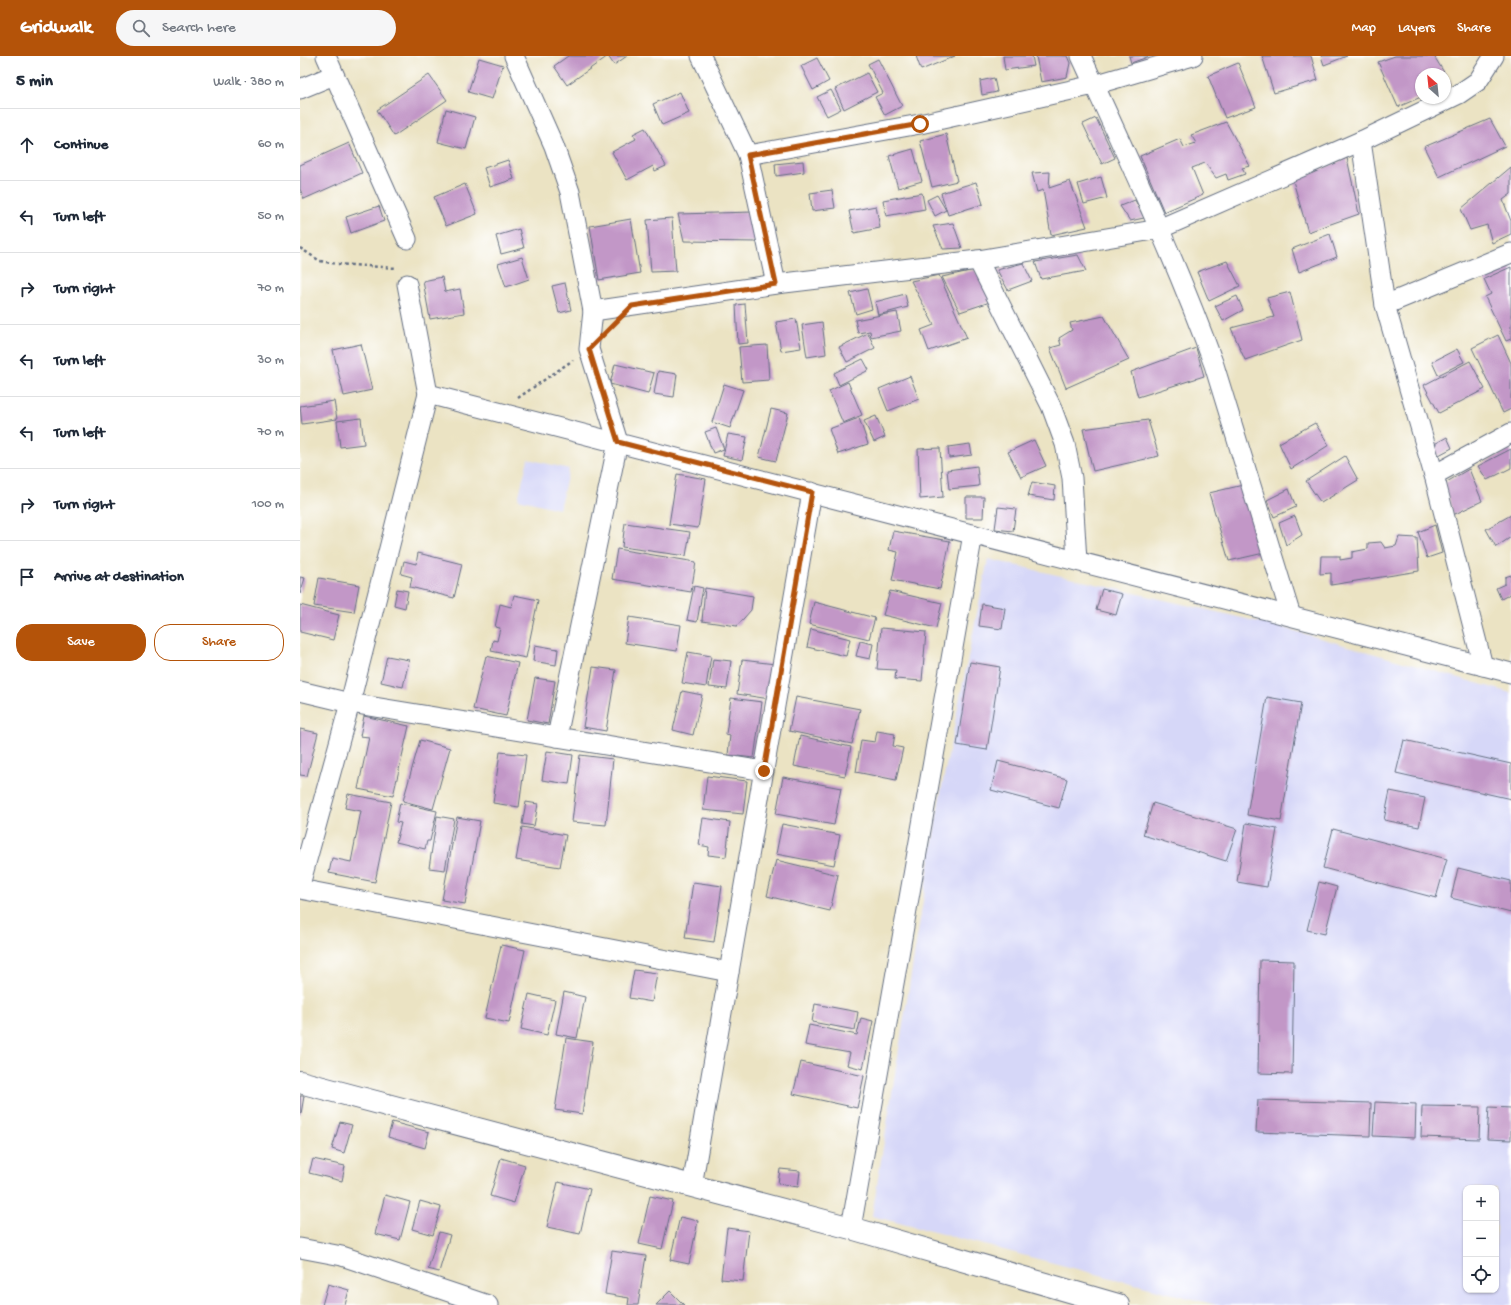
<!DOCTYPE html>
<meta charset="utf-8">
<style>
:root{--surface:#fff;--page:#f6f6f7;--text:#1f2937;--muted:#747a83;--line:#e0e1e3;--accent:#b45309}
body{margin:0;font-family:"Gochi Hand",sans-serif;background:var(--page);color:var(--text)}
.controls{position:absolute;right:12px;bottom:12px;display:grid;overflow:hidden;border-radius:8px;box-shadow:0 1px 3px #0004}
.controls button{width:36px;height:36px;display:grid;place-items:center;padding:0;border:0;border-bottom:1px solid var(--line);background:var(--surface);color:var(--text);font:20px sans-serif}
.compass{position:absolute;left:1115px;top:12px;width:36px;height:36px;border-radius:50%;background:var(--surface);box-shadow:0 1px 3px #0004;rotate:333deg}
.stop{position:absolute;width:12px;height:12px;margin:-9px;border:3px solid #b45309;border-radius:50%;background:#fff}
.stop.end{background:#b45309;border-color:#fff;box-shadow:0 1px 4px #0008}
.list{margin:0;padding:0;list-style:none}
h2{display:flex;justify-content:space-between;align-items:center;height:52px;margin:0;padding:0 16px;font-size:17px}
h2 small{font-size:13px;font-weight:400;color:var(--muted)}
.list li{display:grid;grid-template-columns:26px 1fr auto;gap:12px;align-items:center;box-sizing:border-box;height:72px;padding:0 16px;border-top:1px solid var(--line)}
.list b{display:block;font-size:15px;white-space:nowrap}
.list em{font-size:13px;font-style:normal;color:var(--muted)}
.actions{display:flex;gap:8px;padding:12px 16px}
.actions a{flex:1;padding:9px 0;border:1px solid var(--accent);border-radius:16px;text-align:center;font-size:14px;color:var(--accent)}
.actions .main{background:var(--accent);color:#fff}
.icon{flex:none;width:22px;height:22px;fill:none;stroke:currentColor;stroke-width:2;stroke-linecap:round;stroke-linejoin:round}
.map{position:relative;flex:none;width:1211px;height:1249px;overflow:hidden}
header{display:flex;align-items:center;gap:24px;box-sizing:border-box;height:56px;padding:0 20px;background:var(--accent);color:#fff}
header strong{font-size:19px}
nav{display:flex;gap:22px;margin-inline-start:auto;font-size:14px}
.search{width:280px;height:36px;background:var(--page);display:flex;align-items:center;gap:10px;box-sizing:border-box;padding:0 14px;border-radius:22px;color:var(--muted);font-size:15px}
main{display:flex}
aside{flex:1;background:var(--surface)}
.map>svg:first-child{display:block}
</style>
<header>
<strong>Gridwalk</strong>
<div class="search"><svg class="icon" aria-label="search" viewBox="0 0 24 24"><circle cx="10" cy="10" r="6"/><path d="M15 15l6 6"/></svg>Search here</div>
<nav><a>Map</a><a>Layers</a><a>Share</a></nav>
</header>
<main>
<aside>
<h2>5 min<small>Walk · 380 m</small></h2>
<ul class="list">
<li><svg class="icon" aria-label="ahead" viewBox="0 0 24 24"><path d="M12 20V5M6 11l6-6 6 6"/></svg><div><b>Continue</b></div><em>60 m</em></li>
<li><svg class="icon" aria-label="left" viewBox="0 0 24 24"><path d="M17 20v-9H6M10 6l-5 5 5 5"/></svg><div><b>Turn left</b></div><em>50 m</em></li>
<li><svg class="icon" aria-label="right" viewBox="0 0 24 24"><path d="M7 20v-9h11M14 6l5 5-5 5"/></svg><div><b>Turn right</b></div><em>70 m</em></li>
<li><svg class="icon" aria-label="left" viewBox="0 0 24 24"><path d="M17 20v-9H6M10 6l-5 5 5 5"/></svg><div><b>Turn left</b></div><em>30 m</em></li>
<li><svg class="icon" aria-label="left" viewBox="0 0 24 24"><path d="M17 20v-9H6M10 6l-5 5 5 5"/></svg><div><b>Turn left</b></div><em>70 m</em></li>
<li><svg class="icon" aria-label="right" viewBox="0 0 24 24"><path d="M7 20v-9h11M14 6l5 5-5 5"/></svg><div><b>Turn right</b></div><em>100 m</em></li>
<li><svg class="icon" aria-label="arrive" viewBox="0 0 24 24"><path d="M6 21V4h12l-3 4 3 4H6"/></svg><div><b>Arrive at destination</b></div></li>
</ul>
<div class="actions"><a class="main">Save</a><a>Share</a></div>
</aside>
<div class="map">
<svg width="1211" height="1249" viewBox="0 0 1211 1249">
<rect width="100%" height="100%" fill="#fff"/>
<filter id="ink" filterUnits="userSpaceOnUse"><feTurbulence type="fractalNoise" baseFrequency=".025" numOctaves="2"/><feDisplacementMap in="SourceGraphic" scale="8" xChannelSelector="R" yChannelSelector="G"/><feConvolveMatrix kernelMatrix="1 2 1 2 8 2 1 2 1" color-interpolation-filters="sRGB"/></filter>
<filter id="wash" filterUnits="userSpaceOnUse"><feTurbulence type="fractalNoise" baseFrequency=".012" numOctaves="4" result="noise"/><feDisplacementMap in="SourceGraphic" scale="16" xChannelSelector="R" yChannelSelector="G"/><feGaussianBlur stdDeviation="0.9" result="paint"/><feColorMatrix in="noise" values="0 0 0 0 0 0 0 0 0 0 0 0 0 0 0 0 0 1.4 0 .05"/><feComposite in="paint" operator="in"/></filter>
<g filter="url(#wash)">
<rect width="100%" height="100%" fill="#ebe3c3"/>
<g fill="#d6d7f8" fill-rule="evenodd">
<path d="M228 403 269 413 259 453 218 443Z"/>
<path d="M688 503 981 571 1211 637V1249H916L572 1160 640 740ZM1166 1132H1196V1234H1166Z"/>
</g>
<g id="blocks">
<g fill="#c297c7">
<path d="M268 0H327L314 9 308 0 267 29 254 10Z"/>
<path d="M616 0H655L621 14Z"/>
<path d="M703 0H732L734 10 705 14Z"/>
<path d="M736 0H767L770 7 767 21 741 26Z"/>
<path d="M829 0H850L831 7Z"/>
<path d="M962 0H1011L1018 24 974 37Z"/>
<path d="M1021 0H1047L1024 9Z"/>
<path d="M1095 0H1134L1145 18H1121V41L1098 51 1078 6Z"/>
<path d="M179 2 203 9 192 43 168 36Z"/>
<path d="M517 2 529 25 513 34 501 10Z"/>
<path d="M578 3 602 50 585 59 575 41 583 37 568 8Z"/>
<path d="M938 7 956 51 925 62 908 20Z"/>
<path d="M567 17 577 36 544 53 535 33Z"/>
<path d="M1145 18 1151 28 1145 30Z"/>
<path d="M129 19 147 44 94 80 77 54Z"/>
<path d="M694 22 697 36 682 39 680 25Z"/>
<path d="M531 34 541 53 527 60 517 41Z"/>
<path d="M380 36 389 57 362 69 353 48Z"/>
<path d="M146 53 175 61 166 93 138 86Z"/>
<path d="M796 62 815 102 802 108 783 68Z"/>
<path d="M1190 63 1205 90 1139 121 1124 91Z"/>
<path d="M926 66 950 110 942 112 945 118 928 124 926 118 916 122 905 107 892 112 903 139 864 156 840 100 880 83 884 91 896 87 891 79Z"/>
<path d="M345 72 366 110 355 115 353 110 327 124 312 96 336 83 333 78Z"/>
<path d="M646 78 657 125 632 131 620 85Z"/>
<path d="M49 87 62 117 4 143 0 133V109Z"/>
<path d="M613 93 622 125 598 132 589 100Z"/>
<path d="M1047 102 1059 158 1008 176 993 125Z"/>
<path d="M208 104 214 123 190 131 184 112Z"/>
<path d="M503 105 504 116 476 120 475 108Z"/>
<path d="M1211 111V138L1203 144 1211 165V178L1192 187 1187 169 1170 174 1161 153Z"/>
<path d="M750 116 749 132 770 125 787 171 751 179 743 134 737 136 732 117Z"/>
<path d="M801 121 807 142 784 148 778 128Z"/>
<path d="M676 126 683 148 648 159 641 137Z"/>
<path d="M165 128 177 158 146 170 134 141Z"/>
<path d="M532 134 535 152 512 155 510 137Z"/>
<path d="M622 137 625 153 586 160 583 144Z"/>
<path d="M637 139 646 154 635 160 627 144Z"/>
<path d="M835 144 844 162 830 165 820 150Z"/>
<path d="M79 150 84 165 51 177 46 161Z"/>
<path d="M576 150 580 172 554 177 549 155Z"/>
<path d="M453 156 458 186 384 185 378 158Z"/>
<path d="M372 162 376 215 351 216 347 164Z"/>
<path d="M331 163 340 217 299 224 290 170Z"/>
<path d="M653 167 662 192 643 193 633 170Z"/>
<path d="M219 173 224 192 201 198 196 180Z"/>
<path d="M1030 178 1037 201 999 216 992 193Z"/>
<path d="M778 199 786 215 741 223 735 206Z"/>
<path d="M222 201 229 223 206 231 198 208Z"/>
<path d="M927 205 940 230 909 245 897 216Z"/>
<path d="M723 207 732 225 708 234 697 214Z"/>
<path d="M1211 211V283L1206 285 1185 241 1191 238 1184 223Z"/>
<path d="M675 214 696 244 660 256 642 221Z"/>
<path d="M639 219 667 282 629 295 621 274 634 269 611 225Z"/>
<path d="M142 221 145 236 160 233 164 257 130 263 123 225Z"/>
<path d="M265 227 271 254 259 257 252 230Z"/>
<path d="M567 233 572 253 556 258 550 237Z"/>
<path d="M990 236 1002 284 945 304 931 272 974 261 967 242Z"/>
<path d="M605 238 608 251 578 259 575 246Z"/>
<path d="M937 240 943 254 923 265 915 250Z"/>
<path d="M445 248 448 287 438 288 436 249Z"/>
<path d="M597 256 601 275 571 281 570 275 558 277 555 264Z"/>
<path d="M804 260 829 304 766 332 750 292 761 289 759 282 772 274 770 267Z"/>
<path d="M496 263 501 292 481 295 476 266Z"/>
<path d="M522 266 526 298 507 301 502 269Z"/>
<path d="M568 277 575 292 547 306 539 291Z"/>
<path d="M1198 279 1211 307V353L1203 357 1172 292Z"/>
<path d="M61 288 72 334 44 340 33 294Z"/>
<path d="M467 289 469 324 442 326 439 291Z"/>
<path d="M896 292 904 320 838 341 831 316Z"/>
<path d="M1157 293 1164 306 1138 319 1132 306Z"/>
<path d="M563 303 569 314 539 329 534 317Z"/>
<path d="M1170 305 1185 333 1139 357 1124 329Z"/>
<path d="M315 308 354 317 348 338 310 328Z"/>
<path d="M358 315 377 318 374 341 354 338Z"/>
<path d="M610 320 619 343 588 355 579 333Z"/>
<path d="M548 326 562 359 543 367 529 335Z"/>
<path d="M424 328 443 334 430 372 412 366Z"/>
<path d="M34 345 37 363 2 368 0 350Z"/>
<path d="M471 353 488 357 476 405 459 401Z"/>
<path d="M576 360 585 381 574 386 564 365Z"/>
<path d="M61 362 64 388 40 391 37 365Z"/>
<path d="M559 362 568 388 538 398 529 373Z"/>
<path d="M848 364 859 400 793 415 783 373Z"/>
<path d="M1015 367 1029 389 991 413 979 387Z"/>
<path d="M416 372 424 393 413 397 405 376Z"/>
<path d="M428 378 447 381 442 404 423 400Z"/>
<path d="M1147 381 1152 392 1137 400 1131 390Z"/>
<path d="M734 384 746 410 721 421 708 396Z"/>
<path d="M670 388 672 399 649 402 648 391Z"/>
<path d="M640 392 643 441 620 443 618 393Z"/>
<path d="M1211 393V412L1187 424 1178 410Z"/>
<path d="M1045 400 1058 424 1021 447 1006 425Z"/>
<path d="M677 410 679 430 649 433 647 414Z"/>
<path d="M1169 413 1182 445 1153 459 1145 427Z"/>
<path d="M377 418 406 423 398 472 369 468Z"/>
<path d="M732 426 755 430 754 444 728 440Z"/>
<path d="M943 429 964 497 929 505 909 437Z"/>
<path d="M989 433 996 451 974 461 967 444Z"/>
<path d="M666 441H684L683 462H666Z"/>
<path d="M698 451 716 453 713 475 695 473Z"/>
<path d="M1211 459V481L1196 491 1186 473Z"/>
<path d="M995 460 1002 479 986 489 979 467Z"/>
<path d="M325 467 390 476 386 500 322 491Z"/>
<path d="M1135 469 1142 497 1127 502 1118 476Z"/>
<path d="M593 475 650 485 640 533 592 524 598 496 589 494Z"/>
<path d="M1099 481 1117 482 1119 515 1031 529V517L1020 518 1021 500H1040V504L1052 502V496L1068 493V487L1081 486 1085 492 1096 490Z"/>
<path d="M317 493 396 506 391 536 312 523Z"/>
<path d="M118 497 162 508 154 542 110 531 112 521 101 518 104 505 116 508Z"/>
<path d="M1211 519V538L1201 543 1196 532 1205 528V521Z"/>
<path d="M0 521 5 522 0 538Z"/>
<path d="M19 522 59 529 54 556 14 550Z"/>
<path d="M394 530 403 532 397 566 387 564Z"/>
<path d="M405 532 453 540 451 554 437 570 402 565Z"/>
<path d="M97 533 108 535 105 552 94 549Z"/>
<path d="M802 533 822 538 816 559 796 554Z"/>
<path d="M590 535 642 547 636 572 583 559Z"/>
<path d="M214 539 238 544 226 602 191 595 193 584 197 585 200 572 195 571 200 548 211 551Z"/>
<path d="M514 546 575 562 569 583 509 568Z"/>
<path d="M682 548 705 552 702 573 679 570Z"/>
<path d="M0 549 39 559 33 584 0 576Z"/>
<path d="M329 561 381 569 377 595 325 587Z"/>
<path d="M581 572 626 576 622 625 595 623 596 614 577 613Z"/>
<path d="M511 573 550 583 546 600 507 591Z"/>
<path d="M560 585 573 588 570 603 556 600Z"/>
<path d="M235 589 258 593 256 609 233 605Z"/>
<path d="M388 596 411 600 406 631 382 627Z"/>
<path d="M87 600 109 604 103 631 81 626Z"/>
<path d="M186 600 218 607 206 660 173 653Z"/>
<path d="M413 603 431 605 427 633 409 631Z"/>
<path d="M442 604 475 608 470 643 437 638Z"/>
<path d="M670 606 700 611 687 694 657 689Z"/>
<path d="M293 611 316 614 306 675 283 671Z"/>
<path d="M235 622 255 625 248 668 227 664Z"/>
<path d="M382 635 402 639 393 679 373 674Z"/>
<path d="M496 641 560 653 552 688 489 675Z"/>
<path d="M967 641 1001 647 981 765 947 759Z"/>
<path d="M431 642 462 646 454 702 428 699 430 679 426 678Z"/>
<path d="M64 660 109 670 93 740 58 733 69 681 60 680Z"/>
<path d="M0 673 18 677 7 720 0 719Z"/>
<path d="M577 675 595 678 593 690 603 692 596 724 556 716 561 684 575 686Z"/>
<path d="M500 680 551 691 545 720 494 710Z"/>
<path d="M120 684 150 692 133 753 103 745Z"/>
<path d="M1104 684 1211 708V743L1096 717Z"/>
<path d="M247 695 273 699 269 728 242 724Z"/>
<path d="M200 696 226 699 219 751 193 747Z"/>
<path d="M280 699 313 703 306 769 272 766Z"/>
<path d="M698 705 767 723 759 752 691 734Z"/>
<path d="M407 720 447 725 443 758 403 754Z"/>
<path d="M483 721 541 732 534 769 476 758Z"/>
<path d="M1090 735 1125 742 1119 771 1084 764Z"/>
<path d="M48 738 91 746 75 826 29 817 32 802 51 806 61 755 45 752Z"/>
<path d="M226 746 238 748 234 770 222 768Z"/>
<path d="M100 747 137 755 130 785H127L125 793 96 786 101 767 96 766Z"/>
<path d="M853 747 937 773 926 805 843 779Z"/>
<path d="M137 760 154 763 145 814 129 812Z"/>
<path d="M157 761 180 765 165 848 142 844Z"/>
<path d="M403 762 430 766 426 801 408 799 409 791 399 789Z"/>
<path d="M946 767 977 773 967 831 937 826Z"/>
<path d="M482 768 540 779 534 809 476 798Z"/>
<path d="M222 771 266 779 260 811 216 804Z"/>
<path d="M1033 773 1147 803 1136 842 1023 812Z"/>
<path d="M476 804 538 819 530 855 467 840Z"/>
<path d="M1158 812 1211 825V857L1151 842Z"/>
<path d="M393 826 422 830 414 886 385 882Z"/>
<path d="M1019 826 1037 831 1025 878 1007 874Z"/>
<path d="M201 889 225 894 209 967 185 962Z"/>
<path d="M960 904 994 905 992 1018 958 1017Z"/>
<path d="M334 914 357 917 352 946 329 942Z"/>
<path d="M264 936 285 941 277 982 256 978Z"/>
<path d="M229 938 255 944 247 979 221 973Z"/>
<path d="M515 948 558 956 555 974 512 966Z"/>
<path d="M561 962 573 965 563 1013 547 1009 550 997 505 989 509 969 557 979Z"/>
<path d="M266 982 293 986 282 1058 255 1054Z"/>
<path d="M501 1006 564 1020 557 1052 493 1038Z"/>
<path d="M0 1040H4L1 1058H0Z"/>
<path d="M958 1044 1071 1047 1070 1080 956 1076Z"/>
<path d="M1075 1046 1116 1048 1115 1082 1073 1080Z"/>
<path d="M1122 1050 1180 1051 1179 1083 1121 1081Z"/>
<path d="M1189 1051 1211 1052V1084L1187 1083Z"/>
<path d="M40 1066 52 1069 44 1097 32 1093Z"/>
<path d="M92 1066 129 1076 125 1092 88 1081Z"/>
<path d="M201 1102 225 1109 214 1147 190 1140Z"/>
<path d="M13 1103 45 1110 42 1125 9 1117Z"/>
<path d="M480 1113 500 1115 498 1131 478 1128Z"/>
<path d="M258 1126 290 1133 280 1178 247 1171Z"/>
<path d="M85 1139 110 1146 100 1184 75 1178Z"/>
<path d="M350 1140 373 1145 362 1193 339 1188Z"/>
<path d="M120 1145 141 1151 133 1179 112 1173Z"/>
<path d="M380 1161 398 1165 389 1208 370 1204Z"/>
<path d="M427 1172 449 1175 443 1225 421 1223Z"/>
<path d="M139 1176 150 1179 139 1216 128 1213Z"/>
<path d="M312 1195 346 1200 338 1249H328L329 1242 305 1238Z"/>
<path d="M28 1228 49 1234 45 1249H22Z"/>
<path d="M370 1235 384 1249H356Z"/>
</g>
</g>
</g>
<g filter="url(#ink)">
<use href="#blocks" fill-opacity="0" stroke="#646e81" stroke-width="1"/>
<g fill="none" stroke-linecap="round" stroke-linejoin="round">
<defs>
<g id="minor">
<path d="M26 0 107 183"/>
<path d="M214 0 254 90 270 136 293 255 289 293 318 386 257 681"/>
<path d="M401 0 448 99 476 228"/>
<path d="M781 0C828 102 876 204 914 309L991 560"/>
<path d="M0 33 34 19"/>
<path d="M1061 85 1085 249 1134 419 1183 610"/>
<path d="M448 99 620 68 794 29 893 0"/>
<path d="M678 204 751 350 765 388 772 422 777 505"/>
<path d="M1085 249 1211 197"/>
<path d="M293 255 476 228 678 204 859 173 1061 85 1159 38 1178 25 1194 0"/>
<path d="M128 338 1211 617"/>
<path d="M1134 419 1211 377"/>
<path d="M0 635 50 647 464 715"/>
<path d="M0 829 50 647 128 338 107 228"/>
<path d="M0 833 429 916"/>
<path d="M392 1130 512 436"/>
<path d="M551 1172 673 478"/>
<path d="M0 1192 42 1200 188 1249"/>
</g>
<path id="tertiary" d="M0 1026 551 1172 818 1249"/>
</defs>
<use href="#minor" stroke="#646e81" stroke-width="21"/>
<use href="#tertiary" stroke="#646e81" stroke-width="24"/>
<g stroke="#646e81" stroke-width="2.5" stroke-dasharray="3 3" stroke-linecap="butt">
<path d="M0 192 20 205 37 208 97 212"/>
<path d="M218 342 273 304"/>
</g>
<use href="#minor" stroke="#fff" stroke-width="19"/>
<use href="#tertiary" stroke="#fff" stroke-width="22"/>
</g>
</g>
<g fill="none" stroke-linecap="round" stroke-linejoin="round" filter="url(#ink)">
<path stroke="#b45309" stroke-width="5" d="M464 715 512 436 318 386 289 293 332 250 476 228 448 99 620 68"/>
</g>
</svg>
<div class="controls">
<button>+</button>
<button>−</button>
<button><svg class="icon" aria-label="locate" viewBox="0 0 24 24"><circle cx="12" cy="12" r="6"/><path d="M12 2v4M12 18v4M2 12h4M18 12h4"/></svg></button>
</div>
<svg class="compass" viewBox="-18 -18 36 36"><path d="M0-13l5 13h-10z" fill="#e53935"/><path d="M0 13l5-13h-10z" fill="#747a83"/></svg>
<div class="stop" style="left:620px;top:68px"></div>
<div class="stop end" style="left:464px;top:715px"></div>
</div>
</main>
